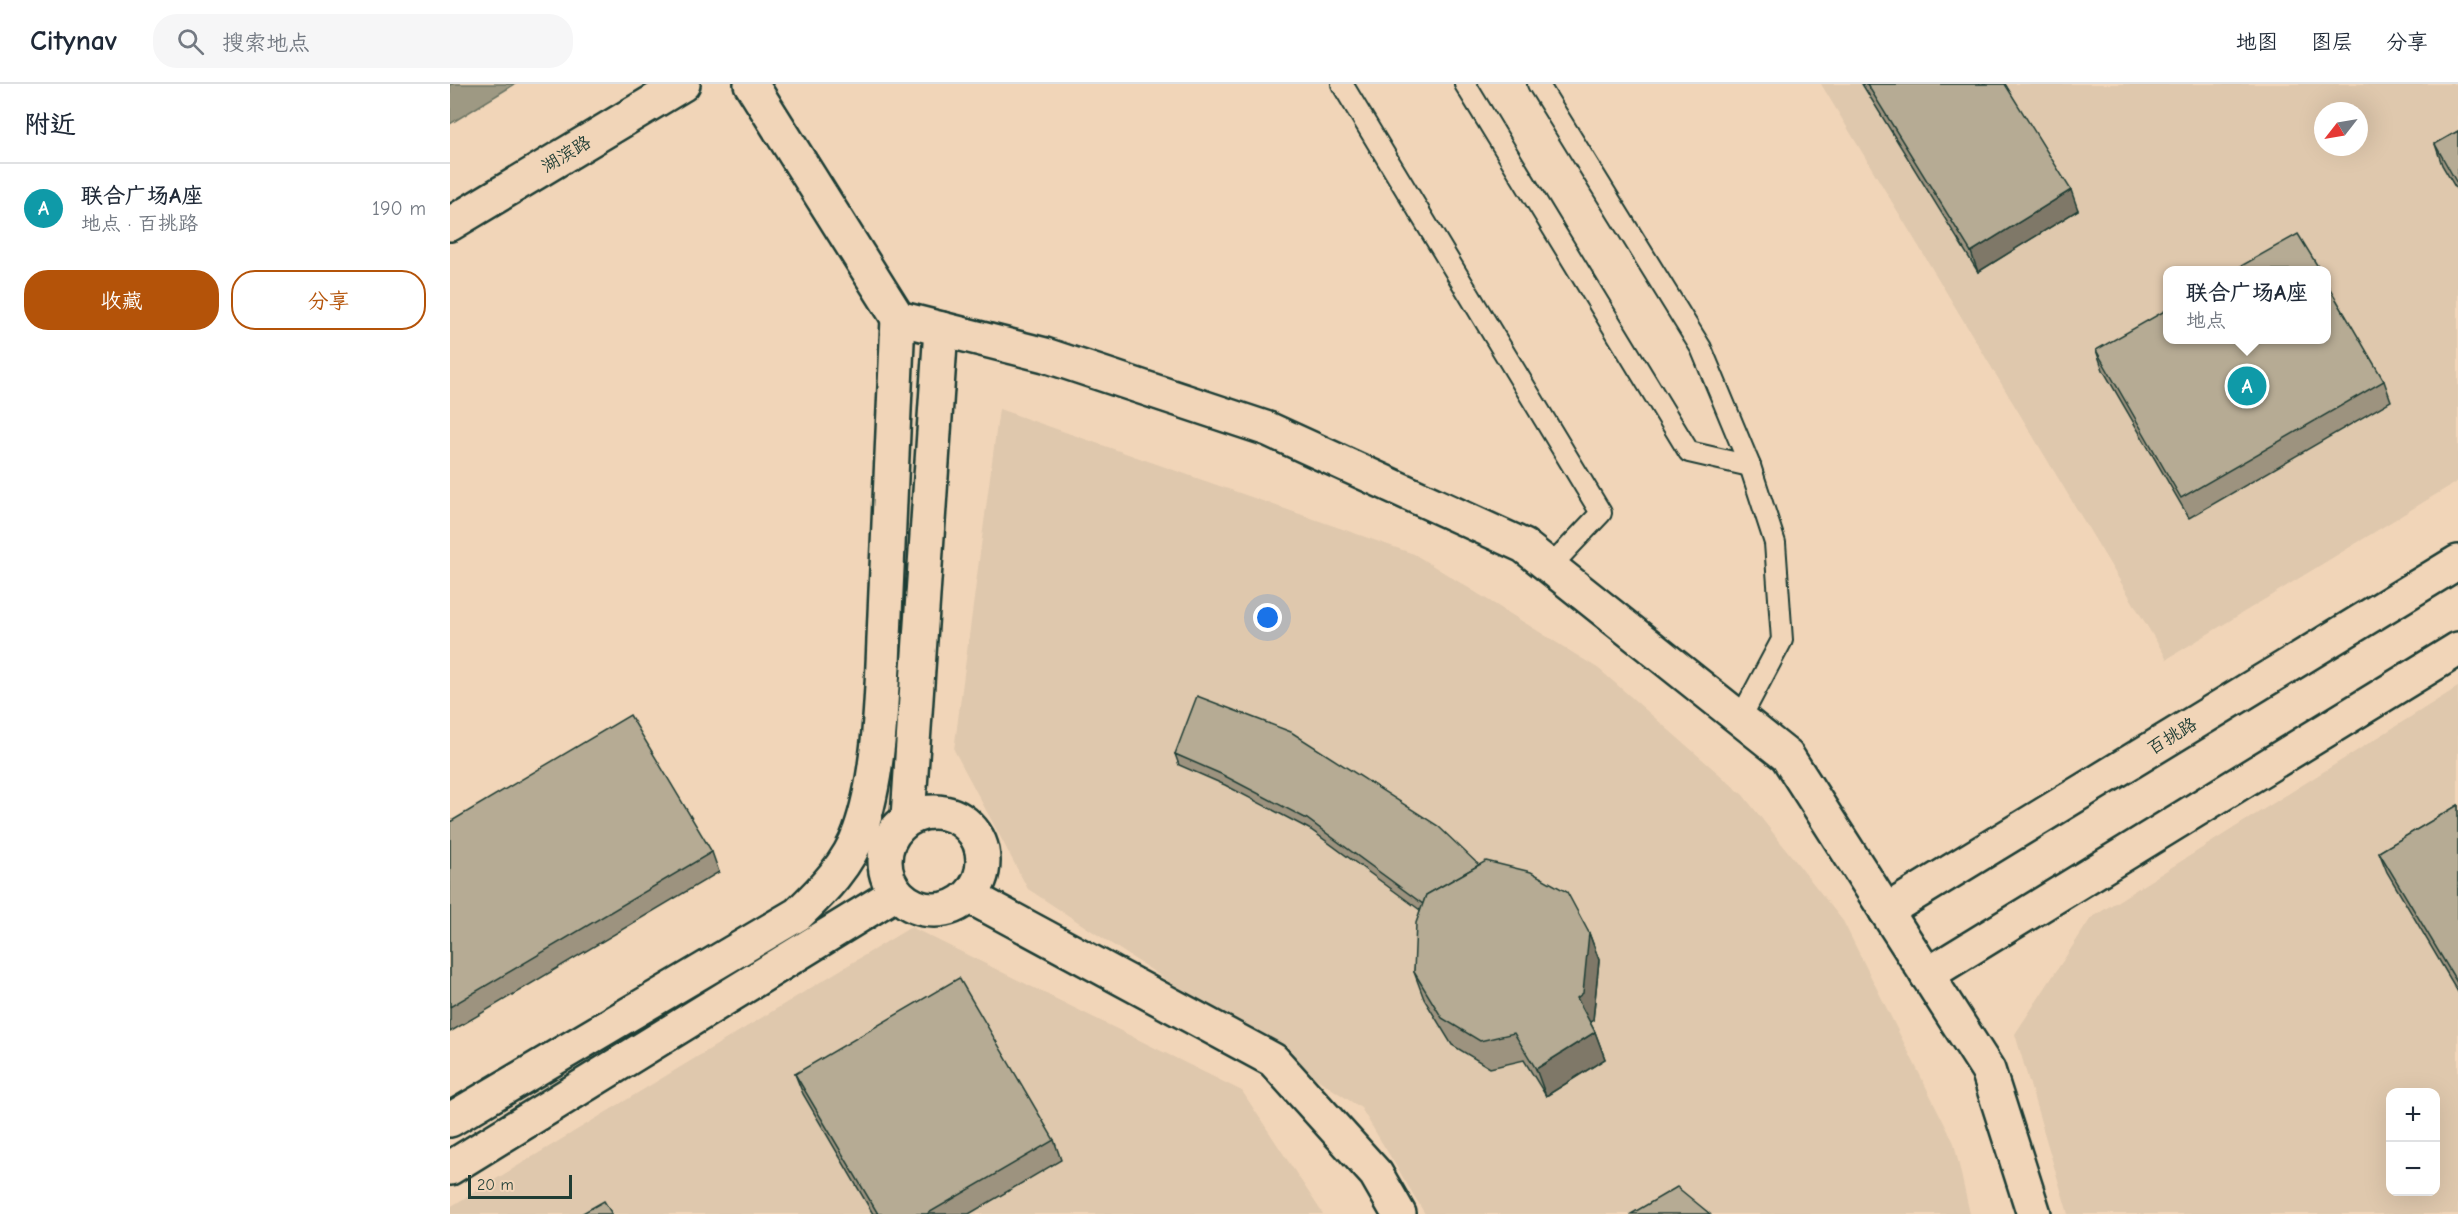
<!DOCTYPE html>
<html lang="zh">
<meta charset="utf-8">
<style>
:root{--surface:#fff;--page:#f6f6f7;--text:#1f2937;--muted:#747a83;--line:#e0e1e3;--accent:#b45309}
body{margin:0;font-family:"Comic Neue","LXGW WenKai TC",sans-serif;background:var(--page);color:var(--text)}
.controls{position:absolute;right:18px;bottom:18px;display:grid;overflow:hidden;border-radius:12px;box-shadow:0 6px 24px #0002}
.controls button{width:54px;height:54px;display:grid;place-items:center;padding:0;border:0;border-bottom:2px solid var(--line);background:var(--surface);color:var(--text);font:30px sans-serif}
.compass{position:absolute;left:1864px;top:18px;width:54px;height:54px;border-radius:50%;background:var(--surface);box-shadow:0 6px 24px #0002;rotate:239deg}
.scale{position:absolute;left:18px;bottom:15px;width:104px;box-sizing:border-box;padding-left:6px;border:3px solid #1f3d34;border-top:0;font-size:16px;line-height:21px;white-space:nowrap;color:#1f3d34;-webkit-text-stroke:4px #f1d5b8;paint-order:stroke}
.you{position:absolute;left:818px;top:534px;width:21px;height:21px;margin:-15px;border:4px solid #fff;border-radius:50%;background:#1a73e8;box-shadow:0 0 0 9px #1a73e833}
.badge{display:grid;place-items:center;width:39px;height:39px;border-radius:50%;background:var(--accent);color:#fff;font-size:20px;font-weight:700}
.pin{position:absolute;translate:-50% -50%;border:3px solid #fff;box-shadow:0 2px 6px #0006}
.popup{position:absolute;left:1713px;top:182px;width:168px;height:78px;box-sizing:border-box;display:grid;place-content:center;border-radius:12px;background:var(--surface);filter:drop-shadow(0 2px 4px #0005);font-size:20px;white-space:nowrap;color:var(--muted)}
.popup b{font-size:22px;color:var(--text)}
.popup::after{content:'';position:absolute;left:50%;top:100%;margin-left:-12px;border:12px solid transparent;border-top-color:var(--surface)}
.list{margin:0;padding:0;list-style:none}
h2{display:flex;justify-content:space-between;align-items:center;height:78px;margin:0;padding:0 24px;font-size:26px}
h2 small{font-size:20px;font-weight:400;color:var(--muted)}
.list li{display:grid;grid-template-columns:39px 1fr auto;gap:18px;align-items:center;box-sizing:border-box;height:90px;padding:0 24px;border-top:2px solid var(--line)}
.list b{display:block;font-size:22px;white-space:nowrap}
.list p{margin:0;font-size:20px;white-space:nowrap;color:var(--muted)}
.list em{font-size:20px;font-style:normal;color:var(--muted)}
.actions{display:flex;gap:12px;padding:18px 24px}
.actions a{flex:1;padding:14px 0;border:2px solid var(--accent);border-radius:24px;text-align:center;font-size:21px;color:var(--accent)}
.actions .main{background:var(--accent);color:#fff}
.icon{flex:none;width:33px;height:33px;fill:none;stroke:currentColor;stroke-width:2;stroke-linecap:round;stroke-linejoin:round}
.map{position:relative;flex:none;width:2008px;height:1130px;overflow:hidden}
header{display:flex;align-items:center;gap:36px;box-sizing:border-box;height:84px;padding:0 30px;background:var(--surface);border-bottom:2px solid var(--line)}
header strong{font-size:28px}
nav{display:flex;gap:33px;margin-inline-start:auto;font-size:21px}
.search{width:420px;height:54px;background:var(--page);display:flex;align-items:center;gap:15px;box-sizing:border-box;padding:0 21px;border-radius:24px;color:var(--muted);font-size:22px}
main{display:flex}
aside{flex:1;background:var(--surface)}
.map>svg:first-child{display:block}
</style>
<header>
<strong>Citynav</strong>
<div class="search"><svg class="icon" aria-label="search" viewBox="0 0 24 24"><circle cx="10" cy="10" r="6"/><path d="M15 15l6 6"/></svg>搜索地点</div>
<nav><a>地图</a><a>图层</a><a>分享</a></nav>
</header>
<main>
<aside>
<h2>附近<small></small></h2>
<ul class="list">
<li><span class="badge" style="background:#0f9aa8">A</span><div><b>联合广场A座</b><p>地点 · 百挑路</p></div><em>190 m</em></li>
</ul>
<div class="actions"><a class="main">收藏</a><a>分享</a></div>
</aside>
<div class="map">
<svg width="2008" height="1130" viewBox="0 0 2008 1130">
<rect width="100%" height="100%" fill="#f1d5b8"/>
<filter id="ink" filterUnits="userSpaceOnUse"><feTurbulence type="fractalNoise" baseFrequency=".0167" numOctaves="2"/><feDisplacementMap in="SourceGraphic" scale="12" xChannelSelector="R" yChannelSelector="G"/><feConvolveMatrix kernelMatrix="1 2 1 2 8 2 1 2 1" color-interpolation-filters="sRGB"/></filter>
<g filter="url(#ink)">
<g fill="#dfc8ad" fill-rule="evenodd">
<path d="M1371 0H2008V397L1717 575ZM1873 27H1909V63H1873ZM1718 186H1876V256H1718Z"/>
<path d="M549 325 964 470 1149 585 1293 711 1393 837 1504 1059 1520 1130H975L911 1024 578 805 504 666Z"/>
<path d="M2008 603V1130H1618L1565 950 1641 834ZM1940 1008H1986V1108H1940Z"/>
<path d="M461 843 792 1007 873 1130H0V1123Z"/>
</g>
<path fill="#9e9983" stroke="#6b7463" stroke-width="1.5" d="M0 0H65L0 40Z"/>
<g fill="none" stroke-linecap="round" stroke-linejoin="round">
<defs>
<g id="service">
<path d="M892 0 1151 429 1100 483"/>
<path d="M1015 0 1239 368 1300 382"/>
<path d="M1088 0 1251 264 1300 382 1325 459 1332 556 1290 635"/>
</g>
<g id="minor">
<path d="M301 0 448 234 595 271 818 345 1074 462 1337 672 1538 986 1584 1130"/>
<path d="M0 140 233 0"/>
<circle cx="484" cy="777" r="49"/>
<path d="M458 733 491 245"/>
<path d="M519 812 823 976 926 1090 949 1130"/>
<path d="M1436 827 2008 478"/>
<path d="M1477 891 2008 565"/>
<path d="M0 1036 348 830C372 807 399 780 410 747 432 685 432 597 435 530 439 432 444 333 448 234"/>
<path d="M0 1084 446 809"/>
</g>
</defs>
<use href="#service" stroke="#1f3d34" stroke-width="24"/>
<use href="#minor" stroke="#1f3d34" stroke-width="38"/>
<use href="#service" stroke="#f1d5b8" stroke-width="20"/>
<use href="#minor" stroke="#f1d5b8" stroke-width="33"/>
</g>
<g fill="#9d937f" stroke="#1f3d34" stroke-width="1.5">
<path d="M1412 0H1555L1628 126 1528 188Z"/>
<path d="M2008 47V108L1992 81 1985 60Z"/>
<path d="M1646 266 1934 297 1941 317 1739 434 1653 286Z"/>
<path d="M725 670 1029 781 1139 849 1149 876 1143 936 1140 938 1145 948 1155 975 1096 1012 1074 976 1040 984 1002 961 974 915 964 888 970 826 861 746 775 701 729 681Z"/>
<path d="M2008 721V908L1937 788 1929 768Z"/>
<path d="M0 738 262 768 269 788 0 948Z"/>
<path d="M345 990 604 1056 611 1076 519 1130H423L353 1010Z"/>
</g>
<g fill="#7f7868" stroke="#1f3d34" stroke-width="1.5">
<path d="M1621 106 1628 126 1528 188 1521 168Z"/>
<path d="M1139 849 1149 876 1143 936 1137 940 1127 914Z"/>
<path d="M1145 948 1155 975 1096 1012 1086 985Z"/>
</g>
<g fill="#b6ab94" stroke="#1f3d34" stroke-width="1.5">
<path d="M1417 0H1555L1621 106 1521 168Z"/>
<path d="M2008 47V101L1985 60Z"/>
<path d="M1848 150 1870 186H1784Z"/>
<path d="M1876 198 1934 297 1731 414 1646 266 1718 225V255H1876Z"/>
<path d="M747 612 841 648 988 742 1029 781 976 811 973 820 857 735 771 690 725 670Z"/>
<path d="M180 631 262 768 0 923V738Z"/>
<path d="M2008 721V900L1929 768Z"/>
<path d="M1036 777 1081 788 1117 808 1139 849 1133 909 1127 914 1145 948 1086 985 1064 949 1030 957 992 934 964 888 966 839 976 811Z"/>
<path d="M509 894 604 1056 477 1130H428L345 990Z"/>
<path d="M1227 1103 1260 1130H1181Z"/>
<path d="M154 1117 162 1130H131Z"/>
</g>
</g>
<g text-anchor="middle" stroke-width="4.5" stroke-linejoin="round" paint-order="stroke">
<g font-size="18" fill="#1f3d34" stroke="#f1d5b8">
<text transform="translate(116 70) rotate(-31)" y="6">湖滨路</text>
<text transform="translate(1722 652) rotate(-31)" y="6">百挑路</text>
</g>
</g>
</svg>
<div class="controls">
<button>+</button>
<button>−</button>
</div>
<svg class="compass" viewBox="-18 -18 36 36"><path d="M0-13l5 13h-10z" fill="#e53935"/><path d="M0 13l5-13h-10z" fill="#747a83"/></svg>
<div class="scale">20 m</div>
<div class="you"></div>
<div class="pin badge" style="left:1797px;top:302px;background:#0f9aa8">A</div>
<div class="popup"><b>联合广场A座</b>地点</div>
</div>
</main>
